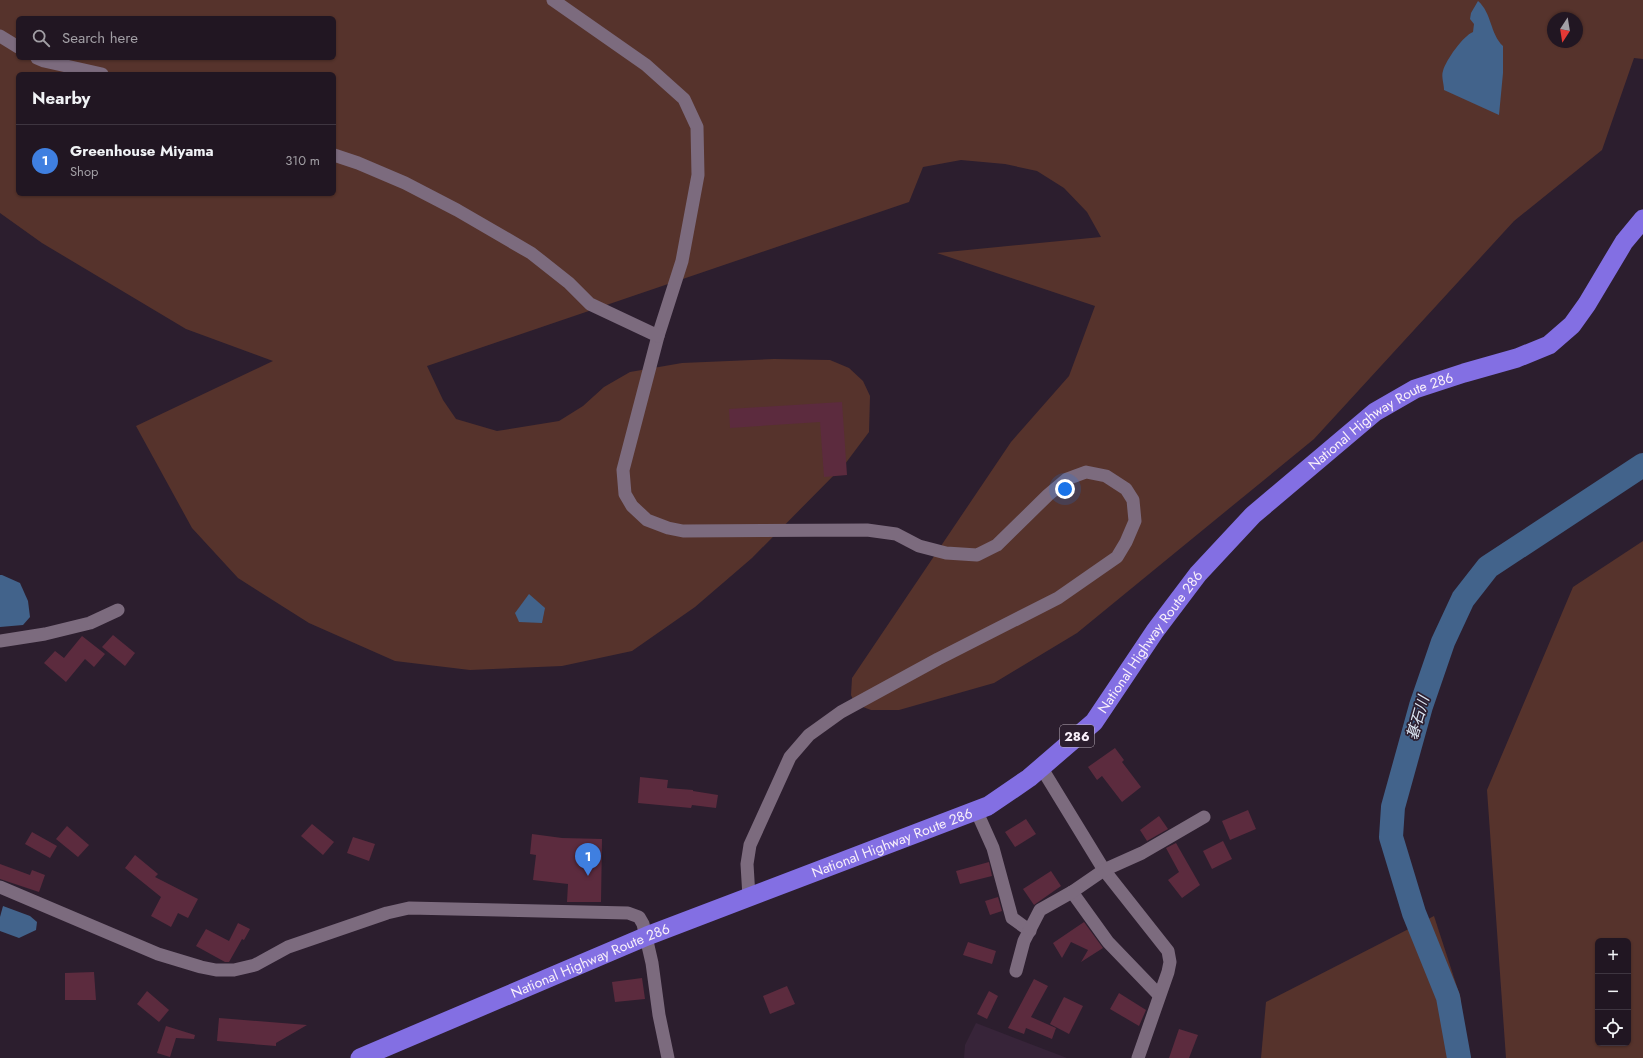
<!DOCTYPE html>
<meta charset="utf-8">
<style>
:root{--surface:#211622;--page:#291f2a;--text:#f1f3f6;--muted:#a29fa5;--line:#3e3540;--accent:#8c9099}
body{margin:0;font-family:Jost,"Noto Sans JP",sans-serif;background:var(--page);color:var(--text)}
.controls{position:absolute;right:12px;bottom:12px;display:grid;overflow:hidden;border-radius:6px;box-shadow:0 1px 3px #0004}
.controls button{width:36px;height:36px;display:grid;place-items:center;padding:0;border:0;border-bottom:1px solid var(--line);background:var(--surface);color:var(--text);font:20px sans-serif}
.compass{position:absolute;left:1547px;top:12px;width:36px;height:36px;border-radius:50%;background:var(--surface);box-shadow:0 1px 3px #0004;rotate:192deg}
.you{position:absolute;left:1065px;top:489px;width:14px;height:14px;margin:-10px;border:3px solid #fff;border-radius:50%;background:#1a73e8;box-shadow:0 0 0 6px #1a73e833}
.badge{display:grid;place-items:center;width:26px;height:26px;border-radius:50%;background:var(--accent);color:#fff;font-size:13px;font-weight:700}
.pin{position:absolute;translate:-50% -33px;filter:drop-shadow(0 1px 2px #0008)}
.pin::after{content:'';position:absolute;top:21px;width:14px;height:12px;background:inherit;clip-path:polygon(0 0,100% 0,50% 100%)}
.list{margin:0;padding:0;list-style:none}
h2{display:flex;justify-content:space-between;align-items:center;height:52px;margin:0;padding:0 16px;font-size:17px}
h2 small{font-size:13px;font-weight:400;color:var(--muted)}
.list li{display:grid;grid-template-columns:26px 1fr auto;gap:12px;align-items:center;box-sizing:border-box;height:72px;padding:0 16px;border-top:1px solid var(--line)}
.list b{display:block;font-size:15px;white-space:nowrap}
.list p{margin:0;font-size:13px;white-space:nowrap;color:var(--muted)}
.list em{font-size:13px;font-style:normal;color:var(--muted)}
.icon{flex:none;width:22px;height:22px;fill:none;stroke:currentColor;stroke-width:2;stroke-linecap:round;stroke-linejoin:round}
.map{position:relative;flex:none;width:1643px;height:1058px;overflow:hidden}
.search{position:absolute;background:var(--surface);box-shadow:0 1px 3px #0004;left:16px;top:16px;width:320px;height:44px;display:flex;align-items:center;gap:10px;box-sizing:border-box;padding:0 14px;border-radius:6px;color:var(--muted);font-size:15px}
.panel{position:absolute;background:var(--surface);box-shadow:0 1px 3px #0004;left:16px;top:72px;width:320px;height:124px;border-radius:6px}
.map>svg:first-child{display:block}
</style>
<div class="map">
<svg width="1643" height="1058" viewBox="0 0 1643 1058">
<rect width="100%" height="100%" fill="#2c1e2e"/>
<path fill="#372439" d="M976 1023 1067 1058H964L965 1045Z"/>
<g fill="#56332c" fill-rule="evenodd">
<path d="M0 0H1643V59L1634 58 1602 150 1514 221 1314 439 1077 633 994 683 899 710H871L855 704 851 695 852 678 1011 442 1069 376 1095 306 937 253 1101 237 1087 212 1064 188 1037 171 1005 164 961 160 923 167 909 202 427 366 443 400 456 419 497 431 559 421 583 406 604 387 630 372 682 363 774 359 830 360 849 368 863 381 870 396 869 432 845 464 752 558 695 607 632 651 562 666 470 670 395 661 309 623 238 578 192 528 136 426 273 361 186 329 42 243 0 213ZM18 18H334V58H18ZM1553 18H1577V42H1553ZM18 74H334V194H18Z"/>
<path d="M1643 541V1058H1506L1487 790 1573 587ZM1598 941H1628V1043H1598Z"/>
<path d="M1434 916 1461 999 1462 1058H1261L1266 1002Z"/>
</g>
<g fill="#42638b">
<path d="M1478 1C1492 13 1490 34 1503 46V73L1499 115 1444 90C1444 84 1441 76 1443 71 1446 60 1463 36 1473 32L1474 24 1470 19 1471 13Z"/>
<path d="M0 575H2L20 583 28 601 30 617 23 625 0 627Z"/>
<path d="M529 594 545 608 542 623 519 622 515 613Z"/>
<path d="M3 906 30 916 37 922 36 930 19 938 0 931V917Z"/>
</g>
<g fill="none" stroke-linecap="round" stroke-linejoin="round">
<path stroke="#42638b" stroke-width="24" d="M1459 1058 1448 997 1414 913 1391 837 1393 807 1421 706 1443 642 1463 599 1488 567 1643 465"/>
</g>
<g fill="#5c2b3e">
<path d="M842 402 847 475 824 477 820 422 730 428 729 409Z"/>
<path d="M113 635 135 653 125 666 102 647Z"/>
<path d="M82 636 105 654 94 667 85 659 66 682 44 663 55 651 64 658Z"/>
<path d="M1115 748 1124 760 1122 762 1141 787 1122 802 1102 776 1097 780 1088 767Z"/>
<path d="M640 777 668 780 667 788 693 790V791L718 795 716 808 692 805 691 808 638 803Z"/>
<path d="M1248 810 1256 829 1230 840 1222 821Z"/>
<path d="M1159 816 1168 829 1147 841 1140 830Z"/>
<path d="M1026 819 1036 834 1015 847 1005 832Z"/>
<path d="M312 824 334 842 323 855 301 836Z"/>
<path d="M67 826 89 845 78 857 56 839Z"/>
<path d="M32 832 57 846 50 858 25 844Z"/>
<path d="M532 834 562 838 602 839 601 902H567L568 884 533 880 536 855 530 854Z"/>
<path d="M353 837 375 844 369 861 347 853Z"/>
<path d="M1223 841 1232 859 1212 869 1203 851Z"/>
<path d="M1176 843 1200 885 1182 898 1168 880 1179 872 1166 848Z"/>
<path d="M135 855 158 874 155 877 198 899 188 918 178 913 171 927 151 916 161 897 125 868Z"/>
<path d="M989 862 992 876 960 884 956 871Z"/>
<path d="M0 864 30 875 32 870 45 875 39 892 0 879Z"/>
<path d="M1051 871 1061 886 1034 905 1023 889Z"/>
<path d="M998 897 1002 911 990 915 985 901Z"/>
<path d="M1084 922 1103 948 1081 962 1088 950 1071 942 1062 958 1053 943Z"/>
<path d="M238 923 250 929 244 940 242 939 229 962H225L196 946 206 929 229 941Z"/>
<path d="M968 942 996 951 992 964 963 955Z"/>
<path d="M94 972 96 1000H65V973Z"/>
<path d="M642 978 645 999 615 1002 612 982Z"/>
<path d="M1034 979 1048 986 1031 1017 1056 1028 1052 1039 1026 1028 1024 1034 1008 1028Z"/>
<path d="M787 986 795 1004 770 1014 763 996Z"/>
<path d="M147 991 169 1010 159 1022 137 1004Z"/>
<path d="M989 991 998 996 987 1019 977 1014Z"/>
<path d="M1119 993 1146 1010 1139 1026 1110 1009Z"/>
<path d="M1064 997 1083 1006 1069 1034 1050 1024Z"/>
<path d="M219 1018 307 1025 276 1043V1046L217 1041Z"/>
<path d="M166 1026 195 1035 194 1039 176 1038 170 1057 157 1053Z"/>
<path d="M1179 1029 1198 1035 1189 1058H1169Z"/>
</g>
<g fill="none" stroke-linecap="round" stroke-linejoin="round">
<g stroke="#7c6b7e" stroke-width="13">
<path d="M553 0 646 65 684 99 697 127 698 175 682 261 658 336 623 470 625 494 632 506 647 520 668 528 683 531 867 530 896 534 919 546 946 553 977 555 997 545 1048 495 1067 479 1086 472 1106 476 1126 489 1133 500 1135 521 1126 542 1117 557 1058 598 938 659 841 712 809 735 790 757 750 845 747 864 749 897"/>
<path d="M0 36 18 47"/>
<path d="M37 58 44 61 102 74"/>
<path d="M334 155 358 163 405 183 457 210 531 253 569 283 590 304 658 336"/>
<path d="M0 641 45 634 90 623 118 610"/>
<path d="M1041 767 1104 870 1168 951 1170 962 1168 972 1138 1058"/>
<path d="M976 810 993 848 1012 918 1030 931"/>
<path d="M0 887 158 954 201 967 216 970H234L255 965 288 947 387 913 409 908 628 913 639 917 643 924 652 963 659 1015 668 1058"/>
<path d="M1072 892 1108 942 1159 995"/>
<path d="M1016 971 1024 941 1040 910 1072 892 1104 870 1142 853 1204 817"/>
</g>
<path stroke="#836fe3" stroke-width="19" id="s1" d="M360 1058 647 936 988 806 1029 778 1094 722 1155 631 1198 574 1253 515 1375 412 1415 389 1464 373 1517 358 1549 345 1572 325 1587 304 1624 242 1643 219"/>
</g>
<g text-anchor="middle" stroke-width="3.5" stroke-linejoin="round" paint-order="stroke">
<rect fill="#2c1e2e" stroke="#bcb1bd" stroke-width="1" x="1060" y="725" width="34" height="22" rx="3"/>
<g font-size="13" font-weight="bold" fill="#f9f0fa">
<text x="1077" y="741">286</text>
</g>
<g font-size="14" fill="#f9f0fa" stroke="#2c1e2e">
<text dy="5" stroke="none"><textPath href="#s1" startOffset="1234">National Highway Route 286</textPath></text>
<text dy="5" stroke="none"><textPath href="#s1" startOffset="910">National Highway Route 286</textPath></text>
<text dy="5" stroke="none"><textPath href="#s1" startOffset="574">National Highway Route 286</textPath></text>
<text dy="5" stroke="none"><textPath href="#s1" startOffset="250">National Highway Route 286</textPath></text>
</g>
<g font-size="15" font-style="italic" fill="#dbe5f2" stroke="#2c1e2e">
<text transform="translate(1418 718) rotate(-74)" y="5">碁石川</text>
</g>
</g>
</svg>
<div class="controls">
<button>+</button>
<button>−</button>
<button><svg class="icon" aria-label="locate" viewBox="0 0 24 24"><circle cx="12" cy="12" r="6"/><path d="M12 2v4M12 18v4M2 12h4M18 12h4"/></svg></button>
</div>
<svg class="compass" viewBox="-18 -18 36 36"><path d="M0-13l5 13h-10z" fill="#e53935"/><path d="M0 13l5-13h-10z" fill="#a29fa5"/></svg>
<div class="you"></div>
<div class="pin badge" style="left:588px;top:876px;background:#3f7fe0">1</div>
<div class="search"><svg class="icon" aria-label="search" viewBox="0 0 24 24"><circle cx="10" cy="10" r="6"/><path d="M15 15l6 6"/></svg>Search here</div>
<section class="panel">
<h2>Nearby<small></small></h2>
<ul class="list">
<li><span class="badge" style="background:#3f7fe0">1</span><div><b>Greenhouse Miyama</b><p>Shop</p></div><em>310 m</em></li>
</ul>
</section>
</div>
